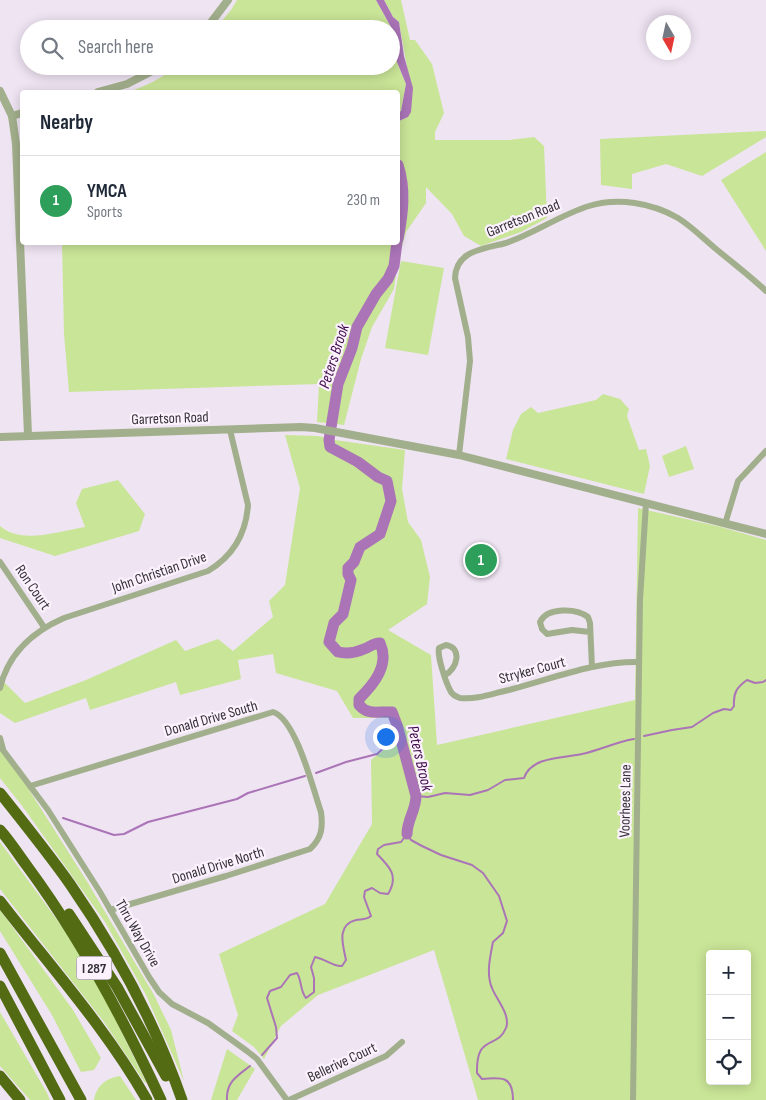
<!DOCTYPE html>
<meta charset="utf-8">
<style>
:root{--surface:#fff;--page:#f6f6f7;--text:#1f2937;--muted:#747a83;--line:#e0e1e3;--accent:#556d1e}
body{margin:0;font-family:"Sofia Sans Condensed",sans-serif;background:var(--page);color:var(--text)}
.controls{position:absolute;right:15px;bottom:15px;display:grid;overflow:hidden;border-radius:5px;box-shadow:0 2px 12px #0003}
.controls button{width:45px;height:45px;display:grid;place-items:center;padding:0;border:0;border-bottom:1px solid var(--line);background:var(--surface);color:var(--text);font:25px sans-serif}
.compass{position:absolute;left:646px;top:15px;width:45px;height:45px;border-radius:50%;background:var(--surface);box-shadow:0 2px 12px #0003;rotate:171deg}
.you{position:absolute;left:385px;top:736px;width:18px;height:18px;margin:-12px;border:4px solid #fff;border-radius:50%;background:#1a73e8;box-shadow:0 0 0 8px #1a73e833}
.badge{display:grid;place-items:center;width:32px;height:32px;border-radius:50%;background:var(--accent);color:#fff;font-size:16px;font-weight:700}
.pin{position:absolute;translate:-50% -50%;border:2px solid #fff;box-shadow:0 1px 5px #0006}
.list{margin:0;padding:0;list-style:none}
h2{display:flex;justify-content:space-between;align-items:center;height:65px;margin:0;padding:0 20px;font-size:21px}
h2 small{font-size:16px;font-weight:400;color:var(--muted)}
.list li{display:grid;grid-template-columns:32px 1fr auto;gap:15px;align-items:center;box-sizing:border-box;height:90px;padding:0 20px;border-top:1px solid var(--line)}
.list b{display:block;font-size:19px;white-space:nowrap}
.list p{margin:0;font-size:16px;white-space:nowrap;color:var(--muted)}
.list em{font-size:16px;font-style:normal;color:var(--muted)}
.icon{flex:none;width:28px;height:28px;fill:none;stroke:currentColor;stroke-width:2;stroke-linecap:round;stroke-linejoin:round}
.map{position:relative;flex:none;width:766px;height:1100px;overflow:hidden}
.search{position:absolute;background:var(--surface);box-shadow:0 2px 12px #0003;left:20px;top:20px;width:380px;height:55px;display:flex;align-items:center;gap:12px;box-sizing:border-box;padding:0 18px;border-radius:28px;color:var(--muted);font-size:19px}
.panel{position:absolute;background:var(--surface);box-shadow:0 2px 12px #0003;left:20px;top:90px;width:380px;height:155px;border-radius:5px}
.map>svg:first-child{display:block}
</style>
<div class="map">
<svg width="766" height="1100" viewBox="0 0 766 1100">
<rect width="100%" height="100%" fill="#efe4f2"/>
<g fill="#c9e597" fill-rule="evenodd">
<path d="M237 0H376L391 27 397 62 406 84 401 111 398 113V92H127C145 87 162 78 177 66H391V29H215L231 10Z"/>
<path d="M384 0H401L410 40H415L432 64 444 113 435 132V140H509L534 137 544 146 547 218 521 232 481 246 464 236 452 214 426 187V203L406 232 398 261 394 289 372 327 361 359 344 425 317 422 319 384 69 392 64 334 62 243 398 242V124L399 121 408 117 407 67 399 22 393 17Z"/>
<path d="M766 131V137L702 176 666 164 632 174V189L601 185 600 139Z"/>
<path d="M766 152V251L721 180Z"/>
<path d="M401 261 444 268 428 355 385 348Z"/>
<path d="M603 394 620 399 629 409 627 416 639 450 646 449 650 466 644 494 506 459 513 430 521 414 531 407 538 413 596 400Z"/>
<path d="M285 435 318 436 335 440 405 450 402 489 408 522 421 540 430 577 427 604 388 630 431 655 437 745 635 700 638 508 721 527 766 540V1100H478L434 950 318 995 281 1026 264 1059 254 1047 232 1031 238 1015 219 954 325 904 372 824 371 760 393 742 392 718H353L337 691 276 673 273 654 238 660 241 679 180 695 176 682 90 710 86 698 15 723 0 713V678L25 703 86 680 176 640 185 651 218 639 233 651 273 617 269 601 285 585 300 488ZM710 954H747V1081H710Z"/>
<path d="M686 446 694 469 669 477 662 456Z"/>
<path d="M118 480 145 514 139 531 55 556 0 538V526C21 545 60 531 85 527L76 503 82 489Z"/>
<path d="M0 744 88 883 154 995 171 1030 184 1081 146 995 105 922 23 807 0 778Z"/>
<path d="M0 842 68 935 102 992 146 1082 145 1083 104 1022 0 889Z"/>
<path d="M0 910 73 1010 101 1058 94 1070 81 1072 52 1015 0 931Z"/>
<path d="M0 1012 47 1093 50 1100H30L0 1066Z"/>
<path d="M227 1049 255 1069 237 1100H211Z"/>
<path d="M120 1076 136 1100H94C96 1086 106 1078 120 1076Z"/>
</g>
<path fill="#aa74b7" d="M376 0H384L393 17 399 22 404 56 413 88 411 112 408 117 399 121 398 124V113L401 111 406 84 397 62 391 27Z"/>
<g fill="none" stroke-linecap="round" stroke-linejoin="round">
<g stroke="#aa74b7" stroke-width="2">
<path d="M644 736 672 730 692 727 713 713 724 709 731 710 734 706C733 693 737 687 747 680L755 683 763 682 766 680"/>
<path d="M316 773 346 762 377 754 399 734"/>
<path d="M416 796 428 797 445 793 470 795 488 790 505 780 524 778C531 756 565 758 582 754 600 750 616 742 634 739"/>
<path d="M63 818 114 835 124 834 148 822 237 799 248 793 305 776"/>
<path d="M262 1055 277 1038 276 1027 267 998 270 991 281 987 290 975 297 973C302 981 300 991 306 998L314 992V978L311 967 315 957C326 959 333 967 342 966L346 960C343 945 336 925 356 920 362 919 366 920 371 916L364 897 365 891 372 888 380 893 388 894C399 876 390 867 377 854L378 849 384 845 401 842 407 834 411 840 422 846 441 855 472 865 483 873 499 896 507 921 503 933 493 942C490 957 486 974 492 988 496 999 511 1015 506 1028 497 1050 476 1033 477 1073L482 1079C502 1077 513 1076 513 1100"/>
<path d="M227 1100C226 1082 237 1076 250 1066"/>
</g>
<g stroke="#aa74b7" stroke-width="11">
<path d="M398 165C406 189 403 214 398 239"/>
<path d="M397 242 394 266 388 279 376 294 357 327 352 348 338 384 329 440 330 447 358 462 378 477 387 481 391 501 380 534 360 547 354 562 348 568V574L351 580 343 614 334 623 329 642 338 652C347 654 355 653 364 649 370 647 373 643 380 643 390 665 374 684 359 699V705C369 716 378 711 392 712L397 725 416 796C416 810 407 820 407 834"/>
</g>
<g stroke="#a2af8c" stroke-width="6">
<path d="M459 455 470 361 468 337 455 278C456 250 484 249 506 243 535 233 560 215 589 206 618 197 652 203 678 218 691 226 704 239 716 249 733 263 750 276 766 291"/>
<path d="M725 524 738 481 766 451"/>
<path d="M0 562 44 627"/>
<path d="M590 632 572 630 547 634 542 629 540 622C547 607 576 608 588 617L590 623 592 667"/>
<path d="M445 675C457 669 463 648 446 645L439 648C437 657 446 683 451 692 453 695 457 697 460 698 477 700 494 693 509 690 552 679 595 661 639 662"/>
<path d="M0 688C8 654 32 632 64 618L208 571C233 556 246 534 248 505L230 430"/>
<path d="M0 738 3 749"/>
<path d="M0 746 48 810 100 892 149 977 159 992 172 1004 208 1023 247 1051 257 1059 287 1100"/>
<path d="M30 786 273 712C296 719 313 789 321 812 323 827 322 838 310 849L226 876 110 910"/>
<path d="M289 1100 386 1056 402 1042"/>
<path d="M633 1100 640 600 646 503"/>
</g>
<g stroke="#a2af8c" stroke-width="8">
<path d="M206 29 228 0"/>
<path d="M0 91 12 116 16 144 28 435"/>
<path d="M98 92 127 84 162 66"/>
<path d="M12 116 22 113"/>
<path d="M0 437 301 427 315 428 459 455 766 534"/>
</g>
<g stroke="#536c14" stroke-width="11">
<path d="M0 793C24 823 48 853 70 884 115 949 156 1025 182 1100"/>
<path d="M0 830C10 841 18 854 27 866 81 939 123 1018 161 1100"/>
<path d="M0 901C50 966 106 1028 147 1100"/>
<path d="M69 914 117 987 166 1076"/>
<path d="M0 953 81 1100"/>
<path d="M0 986 60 1100"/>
<path d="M0 1076 20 1100"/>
</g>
</g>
<g text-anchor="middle" stroke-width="4.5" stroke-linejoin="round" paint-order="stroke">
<rect fill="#fbf2fe" stroke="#706a72" stroke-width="1" x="76.5" y="956.5" width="35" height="23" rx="4"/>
<g font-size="14" font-weight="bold" fill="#353036">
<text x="94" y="973">I 287</text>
</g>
<g font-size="15" fill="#353036" stroke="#fbf2fe">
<text transform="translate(523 218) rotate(-22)" y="5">Garretson Road</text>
<text transform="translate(170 418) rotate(-2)" y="5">Garretson Road</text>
<text transform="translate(159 572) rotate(-19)" y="5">John Christian Drive</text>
<text transform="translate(33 587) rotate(56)" y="5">Ron Court</text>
<text transform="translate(532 670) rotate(-15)" y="5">Stryker Court</text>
<text transform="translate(211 718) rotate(-16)" y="5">Donald Drive South</text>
<text transform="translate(625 801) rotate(-89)" y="5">Voorhees Lane</text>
<text transform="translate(218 865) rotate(-17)" y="5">Donald Drive North</text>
<text transform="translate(138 933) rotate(60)" y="5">Thru Way Drive</text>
<text transform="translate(342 1062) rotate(-25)" y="5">Bellerive Court</text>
</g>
<g font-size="16" font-style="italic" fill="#400c4b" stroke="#fbf2fe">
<text transform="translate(333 356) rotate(-72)" y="6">Peters Brook</text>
<text transform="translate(421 758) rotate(77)" y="6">Peters Brook</text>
</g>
</g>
</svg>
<div class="controls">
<button>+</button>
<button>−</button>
<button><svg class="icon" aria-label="locate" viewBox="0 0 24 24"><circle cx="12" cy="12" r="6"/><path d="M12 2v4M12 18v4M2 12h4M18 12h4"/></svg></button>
</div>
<svg class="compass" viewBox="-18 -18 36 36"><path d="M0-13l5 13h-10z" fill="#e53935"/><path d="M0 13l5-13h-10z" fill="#747a83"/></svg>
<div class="you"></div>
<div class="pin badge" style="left:481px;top:560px;background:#2e9e5b">1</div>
<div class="search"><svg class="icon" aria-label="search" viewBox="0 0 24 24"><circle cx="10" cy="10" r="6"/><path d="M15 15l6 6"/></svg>Search here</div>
<section class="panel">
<h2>Nearby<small></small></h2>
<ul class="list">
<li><span class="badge" style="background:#2e9e5b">1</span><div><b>YMCA</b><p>Sports</p></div><em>230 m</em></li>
</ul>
</section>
</div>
